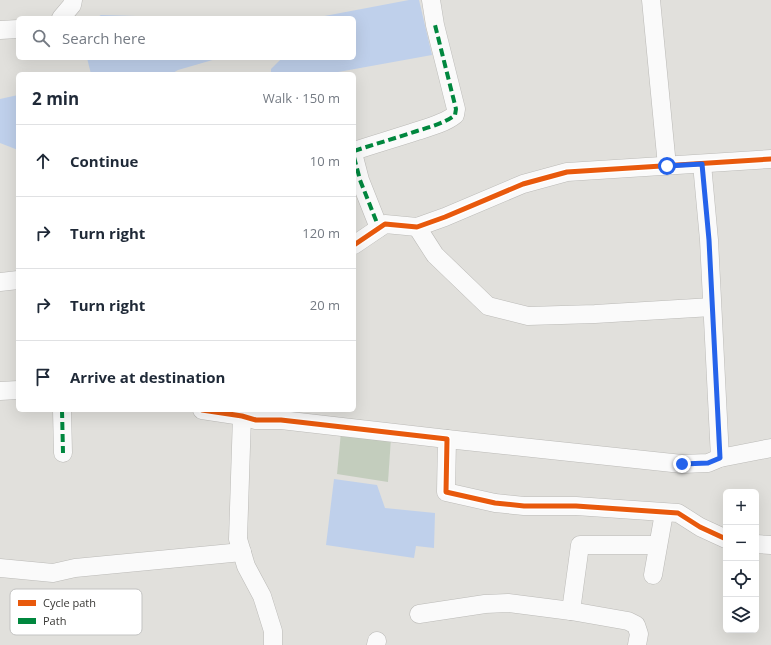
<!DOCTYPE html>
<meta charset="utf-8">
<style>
:root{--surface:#fff;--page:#f6f6f7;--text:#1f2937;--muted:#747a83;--line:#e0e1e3}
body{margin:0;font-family:"Open Sans",sans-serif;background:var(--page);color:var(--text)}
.controls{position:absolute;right:12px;bottom:12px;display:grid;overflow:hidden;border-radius:6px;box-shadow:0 4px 16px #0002}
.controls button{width:36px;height:36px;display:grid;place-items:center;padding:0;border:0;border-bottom:1px solid var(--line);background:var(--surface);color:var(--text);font:20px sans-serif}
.stop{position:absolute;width:12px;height:12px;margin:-9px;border:3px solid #2563eb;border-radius:50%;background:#fff}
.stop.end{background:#2563eb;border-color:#fff;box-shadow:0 1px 4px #0008}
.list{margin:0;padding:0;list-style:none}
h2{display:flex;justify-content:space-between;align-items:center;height:52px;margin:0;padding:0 16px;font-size:17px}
h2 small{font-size:13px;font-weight:400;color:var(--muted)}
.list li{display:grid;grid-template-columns:26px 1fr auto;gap:12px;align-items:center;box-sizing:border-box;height:72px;padding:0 16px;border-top:1px solid var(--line)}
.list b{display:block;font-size:15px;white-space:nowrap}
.list em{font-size:13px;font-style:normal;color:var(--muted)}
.icon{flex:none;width:22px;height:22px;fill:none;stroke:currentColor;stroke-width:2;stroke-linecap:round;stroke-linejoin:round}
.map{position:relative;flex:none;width:771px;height:645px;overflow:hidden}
.search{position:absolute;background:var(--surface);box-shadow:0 4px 16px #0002;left:16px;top:16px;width:340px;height:44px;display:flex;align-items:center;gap:10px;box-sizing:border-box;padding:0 14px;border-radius:6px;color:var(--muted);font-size:15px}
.panel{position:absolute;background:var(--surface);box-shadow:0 4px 16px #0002;left:16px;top:72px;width:340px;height:340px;border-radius:6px}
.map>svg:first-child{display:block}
</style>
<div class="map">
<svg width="771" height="645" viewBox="0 0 771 645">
<rect width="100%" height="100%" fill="#e1e0dc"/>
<path fill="#c3cdbd" d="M341 432 391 438 388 482 337 474Z"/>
<g fill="#bfd0eb">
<path d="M409 0H419L432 55 327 74H271V69L282 58H354V18H314Z"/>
<path d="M101 15 205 18H96Z"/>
<path d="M87 58H216V59L178 70 171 74H91Z"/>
<path d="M18 95V150L0 143V99Z"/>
<path d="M334 479 377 485 385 508 435 513 434 548 416 546 414 558 326 545Z"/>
</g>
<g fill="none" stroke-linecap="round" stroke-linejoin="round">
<defs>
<g id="minor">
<path d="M651 0 667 166"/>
<path d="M61 18 72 5 73 0"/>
<path d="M0 30 18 29"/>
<path d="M354 151C375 144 396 138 417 131 430 127 445 123 455 115L456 109 435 25 431 0"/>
<path d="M354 157 360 180 379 228"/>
<path d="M702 164 709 240 720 458"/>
<path d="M417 227 435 255 488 306 528 316 595 314 712 307"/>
<path d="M354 245 385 224 417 227 445 217 523 184 567 172 771 159"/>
<path d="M0 282 18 280"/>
<path d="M0 391 18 390"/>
<path d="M62 410 63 453"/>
<path d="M202 410 242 416 256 420H281L447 439 446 492 495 503 524 506H576L678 513 700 527 726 539"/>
<path d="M242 416 238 539 246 566 262 596 273 631V645"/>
<path d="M447 439 682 464 708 463 720 458 771 448"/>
<path d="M756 544 771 545"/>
<path d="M0 568 53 573 75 568 242 552"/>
<path d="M653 575 664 513"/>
<path d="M571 611 580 545H658"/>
<path d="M419 614 485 604 508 603 571 611 628 621 636 625 639 634 637 645"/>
<path d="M376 645 377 641"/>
</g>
</defs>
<use href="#minor" stroke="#bbbab7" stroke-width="19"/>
<use href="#minor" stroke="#fafafa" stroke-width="18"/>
<g stroke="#00873e" stroke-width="4" stroke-dasharray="8 4" stroke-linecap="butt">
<path d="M354 151C375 144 396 138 417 131 430 127 445 123 455 115L456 109 435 25"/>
<path d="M354 157 360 180 379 228"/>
<path d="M62 410 63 453"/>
</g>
<defs>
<g id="cycleway">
<path d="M354 245 385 224 417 227 445 217 523 184 567 172 771 159"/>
<path d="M202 410 242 416 256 420H281L447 439 446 492 495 503 524 506H576L678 513 700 527 726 539"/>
</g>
</defs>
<use href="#cycleway" stroke="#fff" stroke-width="8"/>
<use href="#cycleway" stroke="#e8590c" stroke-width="5"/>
</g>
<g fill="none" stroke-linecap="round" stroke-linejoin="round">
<path stroke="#2563eb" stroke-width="5" d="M667 166 702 164 709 240 720 458 708 463 682 464"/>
</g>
<rect x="10" y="589" width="132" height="46" rx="6" fill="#fff" stroke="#c3c3c2" stroke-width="1"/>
<rect x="18" y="600" width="18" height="6" fill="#e8590c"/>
<rect x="18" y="618" width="18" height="6" fill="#00873e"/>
<g font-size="11" fill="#383734">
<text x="43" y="607">Cycle path</text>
<text x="43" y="625">Path</text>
</g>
</svg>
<div class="controls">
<button>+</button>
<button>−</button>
<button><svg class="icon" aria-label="locate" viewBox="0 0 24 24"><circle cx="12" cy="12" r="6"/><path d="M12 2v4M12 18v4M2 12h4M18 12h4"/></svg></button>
<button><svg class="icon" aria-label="layers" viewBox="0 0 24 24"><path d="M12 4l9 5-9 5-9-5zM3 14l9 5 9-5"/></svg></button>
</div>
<div class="stop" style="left:667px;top:166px"></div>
<div class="stop end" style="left:682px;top:464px"></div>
<div class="search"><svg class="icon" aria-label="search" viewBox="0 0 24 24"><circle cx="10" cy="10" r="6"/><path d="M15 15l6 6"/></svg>Search here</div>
<section class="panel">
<h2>2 min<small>Walk · 150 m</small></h2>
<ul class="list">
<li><svg class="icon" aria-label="ahead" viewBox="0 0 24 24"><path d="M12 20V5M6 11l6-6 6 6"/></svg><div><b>Continue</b></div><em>10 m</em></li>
<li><svg class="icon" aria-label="right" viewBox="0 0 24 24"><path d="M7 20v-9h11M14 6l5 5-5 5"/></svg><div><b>Turn right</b></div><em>120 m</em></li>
<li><svg class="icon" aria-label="right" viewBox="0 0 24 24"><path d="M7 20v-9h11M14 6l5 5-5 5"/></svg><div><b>Turn right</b></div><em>20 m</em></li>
<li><svg class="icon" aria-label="arrive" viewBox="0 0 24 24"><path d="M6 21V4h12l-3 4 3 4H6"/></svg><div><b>Arrive at destination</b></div></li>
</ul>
</section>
</div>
